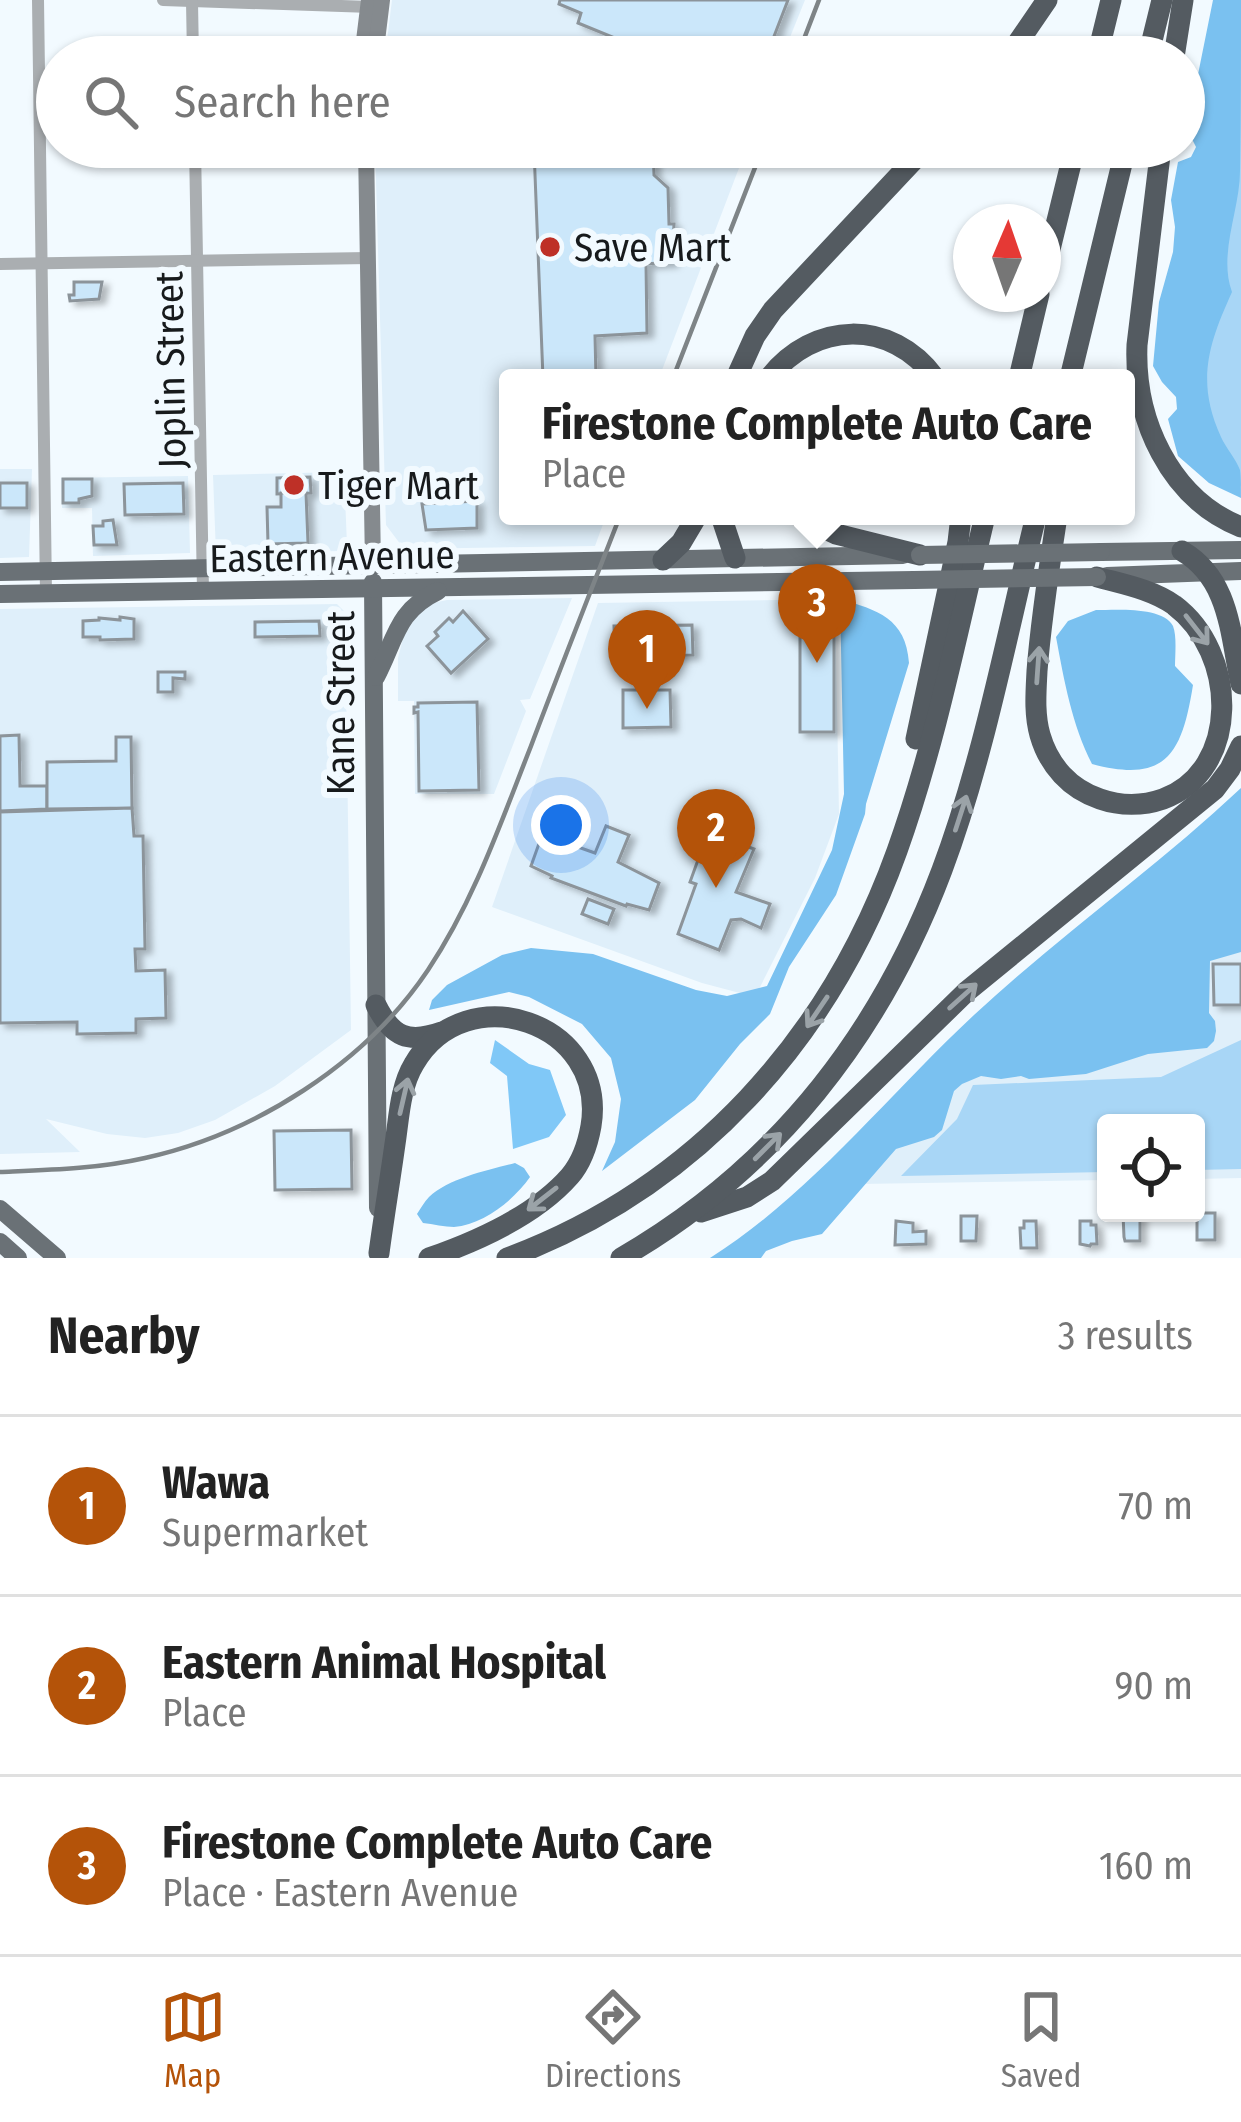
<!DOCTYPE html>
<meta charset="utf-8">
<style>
:root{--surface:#fff;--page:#f2f2f2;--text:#222;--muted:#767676;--line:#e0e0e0;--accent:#b45309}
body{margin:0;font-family:"Fira Sans Condensed",sans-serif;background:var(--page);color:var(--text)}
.controls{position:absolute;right:36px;bottom:36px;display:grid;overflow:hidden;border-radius:12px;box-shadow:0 3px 9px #0004}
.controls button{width:108px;height:108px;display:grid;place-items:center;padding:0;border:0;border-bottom:3px solid var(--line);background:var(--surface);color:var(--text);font:60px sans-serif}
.compass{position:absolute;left:953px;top:204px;width:108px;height:108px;border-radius:50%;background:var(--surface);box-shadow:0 3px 9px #0004;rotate:2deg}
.you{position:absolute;left:561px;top:825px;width:42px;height:42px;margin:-30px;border:9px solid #fff;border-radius:50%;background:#1a73e8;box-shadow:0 0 0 18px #1a73e833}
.badge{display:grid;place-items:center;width:78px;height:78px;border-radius:50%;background:var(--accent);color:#fff;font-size:39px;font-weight:700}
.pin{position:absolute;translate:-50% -99px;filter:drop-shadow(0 3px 6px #0008)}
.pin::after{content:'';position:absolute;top:63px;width:42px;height:36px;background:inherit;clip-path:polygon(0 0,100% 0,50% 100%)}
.popup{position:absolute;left:499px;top:369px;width:636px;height:156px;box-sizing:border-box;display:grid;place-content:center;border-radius:12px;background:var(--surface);filter:drop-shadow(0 3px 9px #0005);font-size:39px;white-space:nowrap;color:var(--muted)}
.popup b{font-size:45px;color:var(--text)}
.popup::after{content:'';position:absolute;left:50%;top:100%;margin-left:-24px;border:24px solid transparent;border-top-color:var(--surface)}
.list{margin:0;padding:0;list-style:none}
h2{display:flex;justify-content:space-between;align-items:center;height:156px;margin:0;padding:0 48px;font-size:51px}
h2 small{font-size:39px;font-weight:400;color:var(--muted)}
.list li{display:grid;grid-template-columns:78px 1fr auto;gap:36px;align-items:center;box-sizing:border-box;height:180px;padding:0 48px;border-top:3px solid var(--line)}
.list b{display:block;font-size:45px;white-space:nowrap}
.list p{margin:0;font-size:39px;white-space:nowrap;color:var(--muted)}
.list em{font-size:39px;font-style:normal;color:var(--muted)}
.icon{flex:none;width:66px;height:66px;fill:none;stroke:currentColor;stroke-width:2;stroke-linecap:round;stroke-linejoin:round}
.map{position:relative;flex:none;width:1241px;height:1258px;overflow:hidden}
.search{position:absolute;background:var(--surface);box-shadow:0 3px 9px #0004;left:36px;right:36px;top:36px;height:132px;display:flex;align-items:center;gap:30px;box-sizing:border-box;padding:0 42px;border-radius:66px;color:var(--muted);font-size:45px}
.sheet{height:696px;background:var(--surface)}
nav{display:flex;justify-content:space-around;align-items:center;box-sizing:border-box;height:168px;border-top:3px solid var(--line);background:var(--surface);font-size:33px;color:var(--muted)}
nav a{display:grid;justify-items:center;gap:6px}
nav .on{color:var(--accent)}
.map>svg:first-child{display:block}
</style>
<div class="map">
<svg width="1241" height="1258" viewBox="0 0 1241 1258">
<defs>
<filter id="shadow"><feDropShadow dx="6" dy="4" stdDeviation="3" flood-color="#0004"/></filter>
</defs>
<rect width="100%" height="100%" fill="#f2faff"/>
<g fill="#dfeffa">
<path d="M392 0H805L782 57H385Z"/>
<path d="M375 147H747L659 378H508V516H606L595 546 404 549 386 525Z"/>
<path d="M0 469H32L29 557 0 558Z"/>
<path d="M344 472 347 545 340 551 216 554 213 475Z"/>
<path d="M188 476 190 553 93 556 92 508H62L61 478Z"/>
<path d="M572 598 530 699 520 700 526 711 494 794H415L414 701H398V658L403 638 413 621 421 611 433 603 447 600Z"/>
<path d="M835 599 839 814 815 878 755 997 702 983 492 907 598 603Z"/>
<path d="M337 604 345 612 351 1030 275 1086 215 1120 178 1133 145 1138 107 1134 46 1119 80 1152 0 1154V609Z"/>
<path d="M1241 911V1178L1196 1179V1123H1106V1180L859 1184 926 1103Z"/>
</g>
<g fill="#a8d6f6">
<path d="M1241 0V487L1197 414Z"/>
<path d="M1241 1040V1169L1196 1170V1123H1106V1172L901 1176 957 1119 973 1085 1161 1077Z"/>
</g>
<g fill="#7ac1f0">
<path d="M1213 0H1241C1241 57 1241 114 1240 171 1240 210 1218 254 1232 292 1208 345 1196 382 1221 437 1226 448 1236 459 1240 470 1241 478 1241 490 1241 498L1209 483 1178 456 1168 419 1177 409 1176 397 1162 382 1153 366 1159 302 1173 252 1175 227 1171 200 1178 162 1191 157 1196 147 1187 129Z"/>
<path d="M840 599C877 610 906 618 909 663L866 804 865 814 836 895 789 967 770 1014 740 1044 695 1100 602 1171 615 1142 621 1099 611 1058 582 1024 529 997 509 992 429 1010 432 1000 447 985 502 955 531 948 593 954 696 990 727 996 767 986 832 850 844 794Z"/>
<path d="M1096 610C1115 610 1163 606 1173 626 1177 636 1175 655 1175 666L1193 685C1182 753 1167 784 1092 764 1072 725 1064 680 1056 637L1068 621Z"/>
<path d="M1241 788V952L1210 961 1209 1013 1215 1021 1216 1031 1214 1041 1207 1048 1148 1054 1086 1074 1029 1079 1021 1076 1001 1079 981 1076 962 1084 954 1091 942 1130 934 1137 896 1149 822 1234 792 1241 766 1251 761 1258H710C812 1193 886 1097 974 1015 1060 935 1156 868 1241 788Z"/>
<path d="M515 1163 524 1168 530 1177C514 1200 484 1224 454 1227 445 1227 433 1224 423 1223L417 1214C421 1208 424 1202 429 1197 449 1178 489 1170 515 1163Z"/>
</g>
<path fill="#80c8f7" d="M495 1040 529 1064 550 1070 566 1115 549 1137 513 1149 507 1076 490 1063Z"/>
<g fill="#cbe7fa" stroke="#8c949a" stroke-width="3" filter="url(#shadow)">
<path d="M560 0H788L766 57H607L615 38 578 23 581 13 559 4Z"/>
<path d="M653 147 654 175 668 188 669 224H674L672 262 646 264 647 333 595 336 596 378H543L534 149Z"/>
<path d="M74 282H102L99 299 70 301 69 295H74Z"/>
<path d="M310 477 311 493 277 494V478Z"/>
<path d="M63 479H92V496L79 499V503H63Z"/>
<rect x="0" y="483" width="27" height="25"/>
<path d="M183 483 184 514 125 515 124 484Z"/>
<path d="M281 493H306L308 543 268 544 267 507H281Z"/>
<path d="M477 501V528L426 530 422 504Z"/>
<path d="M113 520 117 545H94L93 526H103V521Z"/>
<path d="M463 611 488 639 451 673 427 646 438 636 435 632 449 618 453 622Z"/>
<path d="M120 617 134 619V639L100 640V637H83V621L99 620V618L120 620Z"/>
<path d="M319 621 320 636 255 637V622Z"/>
<path d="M692 625 693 655 615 656 614 626Z"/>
<rect x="800" y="629" width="34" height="103"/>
<path d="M158 672H185V679L173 678V692H158Z"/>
<path d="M623 690H670L671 727 623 728Z"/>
<path d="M477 702 479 790 419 791 418 712 414 713V707H418V703Z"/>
<path d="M19 735 20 786H47V809L0 811V736Z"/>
<path d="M116 737H131L132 808 47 809V762L116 761Z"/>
<path d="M132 808 134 836H143L145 949H135L136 971 165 970 166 1018 136 1019V1033L77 1034V1022L0 1023V812Z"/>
<path d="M606 826 629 835 618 862 659 883 649 910 627 904 626 906 551 878 552 876 531 866 541 838 546 840 547 836 595 853Z"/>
<path d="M716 831 741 839 740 844 754 849 736 892 770 904 761 928 741 919 731 920 719 950 678 934 696 884 690 882 703 846 709 849Z"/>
<path d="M588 899 614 909 608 924 582 914Z"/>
<path d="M1213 964H1241V1005H1214Z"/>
<path d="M351 1130 352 1189 275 1190 274 1131Z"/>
<path d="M1132 1213 1140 1214V1241H1125L1124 1237 1123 1214Z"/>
<rect x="1197" y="1213" width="18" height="27"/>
<path d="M961 1216H977L976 1241H961Z"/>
<path d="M896 1221 913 1223V1232L926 1231V1244L895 1245Z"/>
<path d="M1024 1221H1036L1037 1248H1021L1020 1228H1024Z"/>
<path d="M1080 1221H1091V1225H1096L1097 1244H1091L1090 1246 1080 1244Z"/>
</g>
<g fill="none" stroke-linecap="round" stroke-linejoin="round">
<g stroke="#aaaeb1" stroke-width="12">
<path d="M38 0 46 593"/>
<path d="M163 0 371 7"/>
<path d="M192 2 193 57"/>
<path d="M195 147 203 591"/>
<path d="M0 264 369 258"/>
</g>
<g stroke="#858a8e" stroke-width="16">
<path d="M362 57 369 0"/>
<path d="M375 57 382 0"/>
<path d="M366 147 373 565"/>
</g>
<g stroke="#6a7176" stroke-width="18">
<path d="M1101 552 1241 550"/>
<path d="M0 572 903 555"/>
<path d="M1107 576 1241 571"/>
<path d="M373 582 378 1208"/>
<path d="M0 594 914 580"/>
<path d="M376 677C396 639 396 611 438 591"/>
<path d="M0 1209 57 1258"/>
<path d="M0 1242 18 1258"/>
</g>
<g stroke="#545b61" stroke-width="21">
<path d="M1008 57 1047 0"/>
<path d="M1097 57 1111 0"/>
<path d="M1148 57 1162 0"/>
<path d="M1174 57 1183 0"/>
<path d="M1161 147 1137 345C1134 419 1169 498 1241 527"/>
<path d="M1043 278 1075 147"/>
<path d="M736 378 755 336 773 310 926 147"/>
<path d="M769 378C813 321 891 318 935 378"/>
<path d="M1019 378 1039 294"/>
<path d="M1070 378 1126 147"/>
<path d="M721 516 735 558"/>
<path d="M798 516 836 534 920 555"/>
<path d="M1057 516C1049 568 1041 619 1037 671 1036 692 1034 714 1040 735 1049 766 1070 789 1100 799 1120 806 1143 806 1163 799 1241 770 1238 653 1174 605 1151 589 1122 584 1097 577"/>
<path d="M1182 551C1230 579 1230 634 1241 684"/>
<path d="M663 560 681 543 697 516"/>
<path d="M916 739 958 542 961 516"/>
<path d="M376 1005C392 1037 408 1044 442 1032"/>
<path d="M701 1212 747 1197 772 1181 966 992 1215 789 1230 769 1241 746"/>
<path d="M379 1253C384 1216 390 1180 395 1144 399 1118 400 1087 414 1064 466 974 608 1023 591 1126 588 1143 582 1162 570 1176 535 1216 478 1241 429 1258"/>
<path d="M507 1258C696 1188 830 1038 897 851 936 742 958 628 985 516"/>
<path d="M621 1258C775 1169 880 1035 942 870 984 758 1007 633 1036 516"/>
</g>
<g stroke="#7e8487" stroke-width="4.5">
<path d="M797 57 819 0"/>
<path d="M673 378 763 147"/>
<path d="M0 1172C49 1170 97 1169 145 1158 254 1134 365 1064 428 970 474 901 501 822 531 746 560 669 590 593 620 516"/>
</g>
<g stroke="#6a7176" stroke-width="18">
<path d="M920 555 1101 552"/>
<path d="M914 580 1097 577"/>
</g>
</g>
<defs><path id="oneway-shaft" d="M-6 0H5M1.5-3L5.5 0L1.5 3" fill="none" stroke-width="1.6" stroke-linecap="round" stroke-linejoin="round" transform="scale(3)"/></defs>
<g stroke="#9ba3a8">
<use href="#oneway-shaft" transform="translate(1197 630) rotate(52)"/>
<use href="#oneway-shaft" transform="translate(1038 665) rotate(-86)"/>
<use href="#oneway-shaft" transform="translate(961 813) rotate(-72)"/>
<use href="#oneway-shaft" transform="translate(963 996) rotate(-42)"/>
<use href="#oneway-shaft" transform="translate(817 1012) rotate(124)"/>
<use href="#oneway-shaft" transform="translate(404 1096) rotate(-77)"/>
<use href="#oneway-shaft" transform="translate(768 1146) rotate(-45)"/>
<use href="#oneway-shaft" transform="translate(542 1199) rotate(142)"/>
</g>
<g fill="#be3027" stroke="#f2faff" stroke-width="4.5">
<circle cx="550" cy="247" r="12"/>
<circle cx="294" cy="485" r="12"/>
</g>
<g text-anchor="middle" stroke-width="12" stroke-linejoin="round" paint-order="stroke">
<g font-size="39" fill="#171a1c" stroke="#f2faff" text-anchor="start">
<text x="574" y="261">Save Mart</text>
<text x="318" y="499">Tiger Mart</text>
</g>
<g font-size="39" fill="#171a1c" stroke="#f2faff">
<text transform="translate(170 370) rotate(-91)" y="14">Joplin Street</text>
<text transform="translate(332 556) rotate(-1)" y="14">Eastern Avenue</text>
<text transform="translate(340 703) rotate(-90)" y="14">Kane Street</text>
</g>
</g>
</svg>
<div class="controls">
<button><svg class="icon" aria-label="locate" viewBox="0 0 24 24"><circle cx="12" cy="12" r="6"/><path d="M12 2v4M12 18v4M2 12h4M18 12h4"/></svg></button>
</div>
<svg class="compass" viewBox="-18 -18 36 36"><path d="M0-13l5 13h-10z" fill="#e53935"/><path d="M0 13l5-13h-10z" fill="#767676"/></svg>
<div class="you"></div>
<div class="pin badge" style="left:647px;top:709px">1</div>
<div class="pin badge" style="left:716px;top:888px">2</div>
<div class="pin badge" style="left:817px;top:663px">3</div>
<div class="popup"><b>Firestone Complete Auto Care</b>Place</div>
<div class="search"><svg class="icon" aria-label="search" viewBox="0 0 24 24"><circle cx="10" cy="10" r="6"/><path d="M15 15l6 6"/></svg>Search here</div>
</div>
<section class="sheet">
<h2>Nearby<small>3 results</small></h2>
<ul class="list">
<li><span class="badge">1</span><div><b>Wawa</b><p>Supermarket</p></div><em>70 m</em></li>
<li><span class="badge">2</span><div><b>Eastern Animal Hospital</b><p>Place</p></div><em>90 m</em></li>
<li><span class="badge">3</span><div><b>Firestone Complete Auto Care</b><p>Place · Eastern Avenue</p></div><em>160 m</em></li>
</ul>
</section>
<nav>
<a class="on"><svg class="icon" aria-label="map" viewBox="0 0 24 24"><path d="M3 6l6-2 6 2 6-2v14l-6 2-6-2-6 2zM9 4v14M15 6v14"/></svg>Map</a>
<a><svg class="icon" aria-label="directions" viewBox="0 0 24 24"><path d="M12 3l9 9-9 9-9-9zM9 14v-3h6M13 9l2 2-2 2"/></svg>Directions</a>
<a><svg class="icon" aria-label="saved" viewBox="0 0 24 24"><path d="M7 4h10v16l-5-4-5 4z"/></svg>Saved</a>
</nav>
